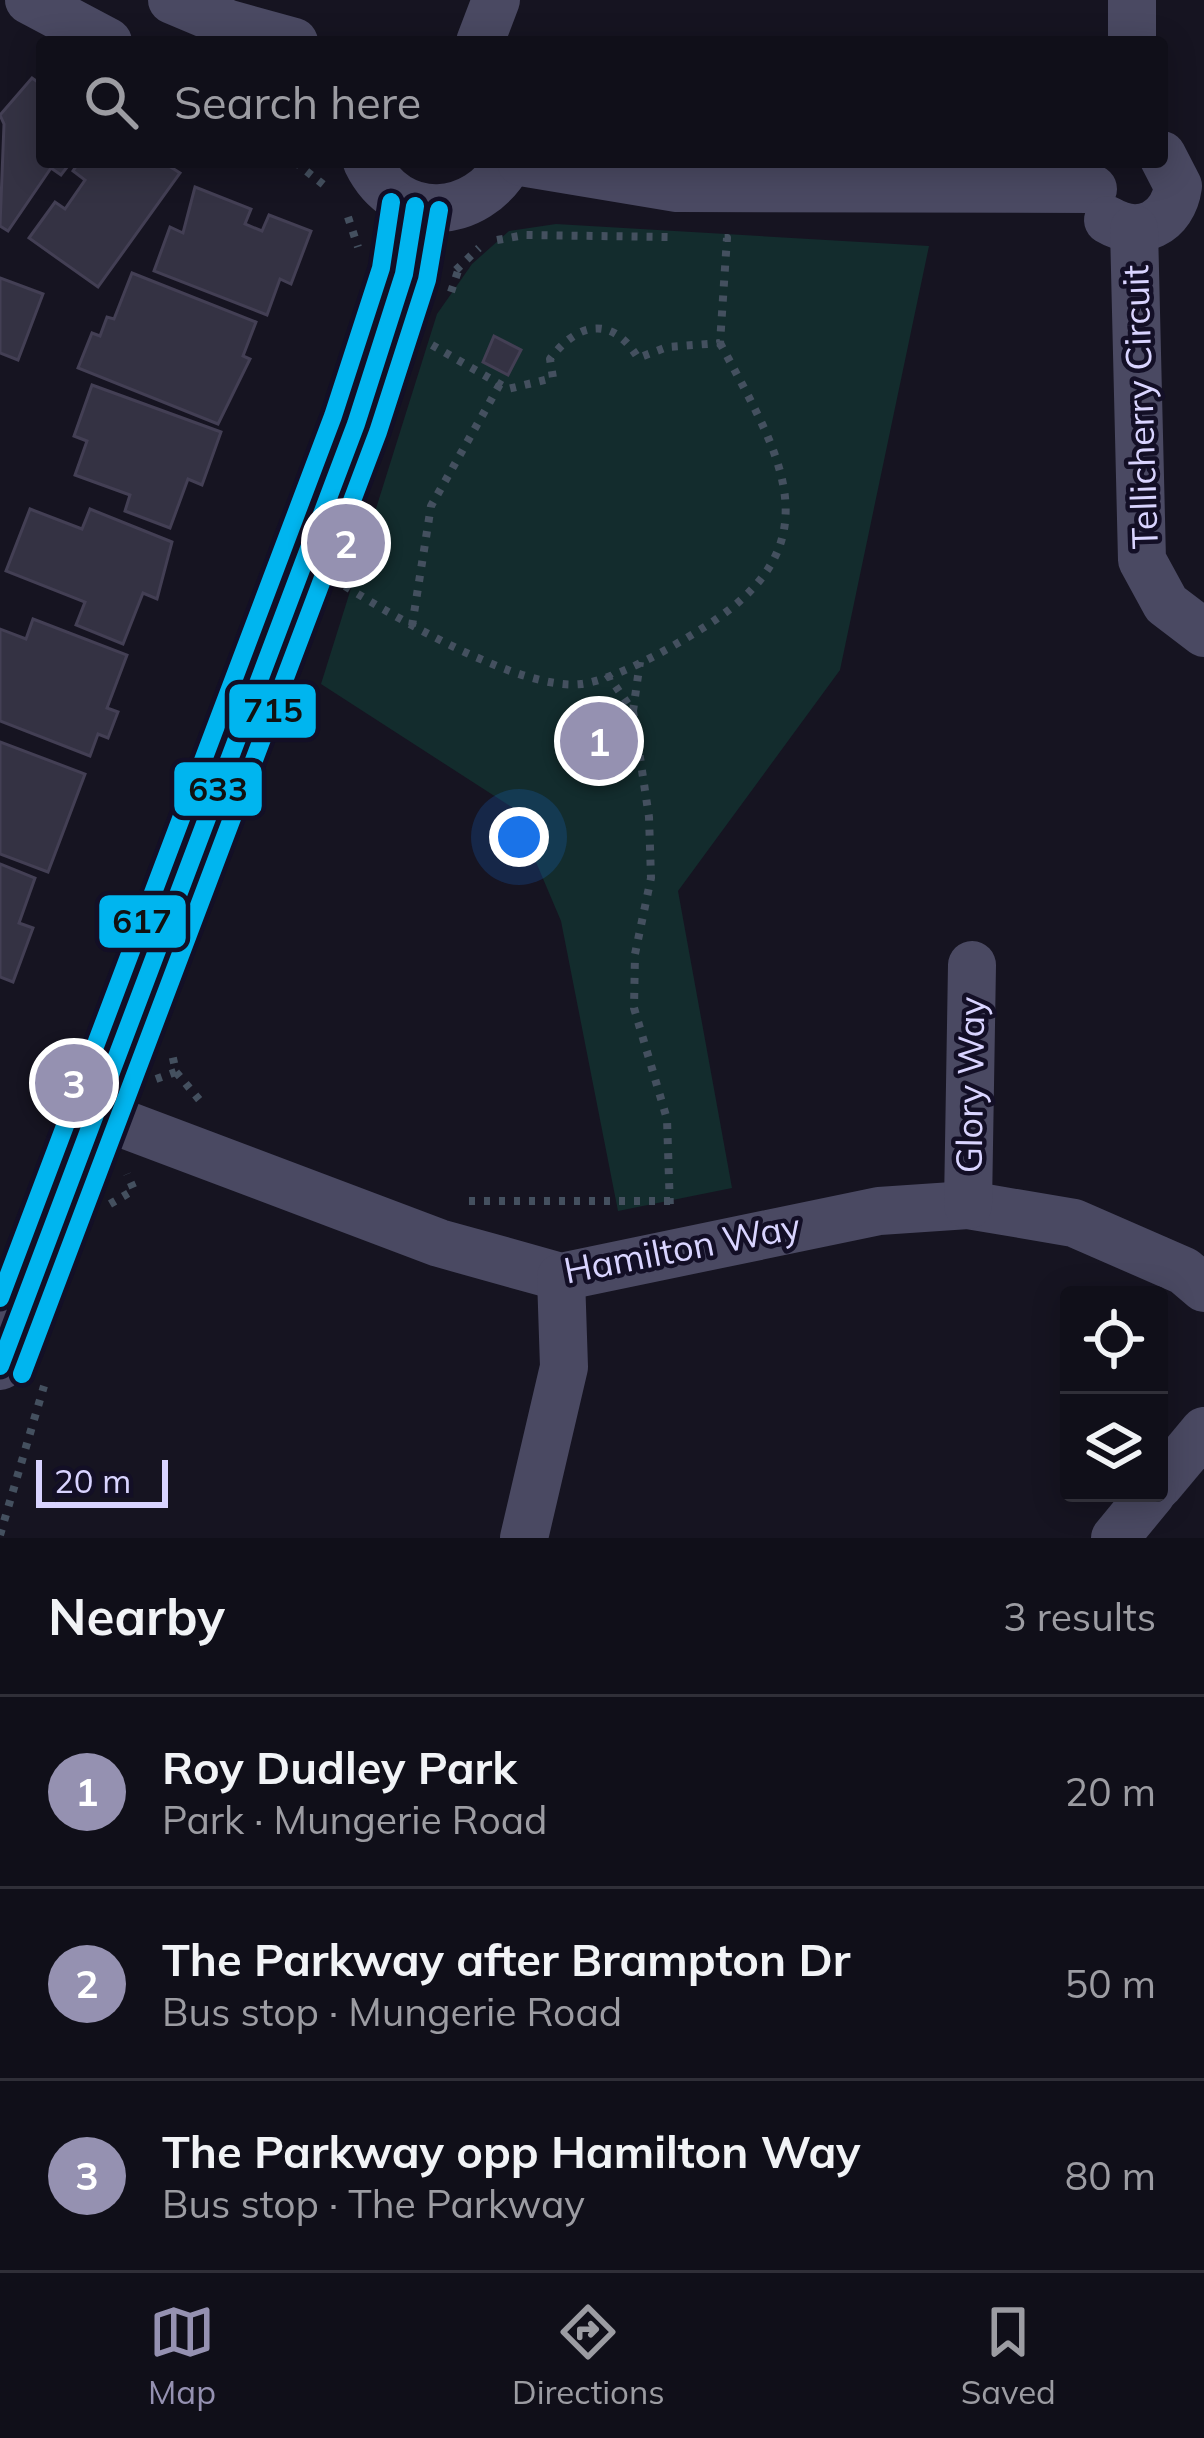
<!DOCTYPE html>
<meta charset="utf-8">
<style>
:root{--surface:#100f19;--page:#191822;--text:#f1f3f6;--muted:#9c9ca2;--line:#302f38;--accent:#9591b1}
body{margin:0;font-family:Mulish,sans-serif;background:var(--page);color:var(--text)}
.controls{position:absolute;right:36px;bottom:36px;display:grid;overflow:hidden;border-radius:12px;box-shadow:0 6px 30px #0003}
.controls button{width:108px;height:108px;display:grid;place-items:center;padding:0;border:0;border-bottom:3px solid var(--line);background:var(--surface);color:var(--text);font:60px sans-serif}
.scale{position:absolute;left:36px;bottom:30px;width:132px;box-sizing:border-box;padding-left:12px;border:6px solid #d9d4ff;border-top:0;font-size:33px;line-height:42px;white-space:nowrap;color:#d9d4ff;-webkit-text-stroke:9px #130f26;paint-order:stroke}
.you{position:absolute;left:519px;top:837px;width:42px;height:42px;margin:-30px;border:9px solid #fff;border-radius:50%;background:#1a73e8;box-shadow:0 0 0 18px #1a73e833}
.badge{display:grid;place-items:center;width:78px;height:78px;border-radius:50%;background:var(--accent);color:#fff;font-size:39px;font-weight:700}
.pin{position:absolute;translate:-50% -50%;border:6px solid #fff;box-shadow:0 3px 12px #0006}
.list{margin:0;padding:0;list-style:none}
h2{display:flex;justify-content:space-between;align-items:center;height:156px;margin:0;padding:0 48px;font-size:51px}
h2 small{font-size:39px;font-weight:400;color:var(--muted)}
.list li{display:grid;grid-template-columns:78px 1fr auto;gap:36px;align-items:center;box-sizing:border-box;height:192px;padding:0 48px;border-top:3px solid var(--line)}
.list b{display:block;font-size:45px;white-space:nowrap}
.list p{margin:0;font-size:39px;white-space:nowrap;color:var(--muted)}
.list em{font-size:39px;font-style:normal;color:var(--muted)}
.icon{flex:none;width:66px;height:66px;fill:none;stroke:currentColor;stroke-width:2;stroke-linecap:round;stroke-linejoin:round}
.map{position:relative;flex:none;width:1204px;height:1538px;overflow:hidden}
.search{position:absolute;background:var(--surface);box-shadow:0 6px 30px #0003;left:36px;right:36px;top:36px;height:132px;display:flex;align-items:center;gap:30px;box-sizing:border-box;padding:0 42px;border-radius:12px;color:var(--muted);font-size:45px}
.sheet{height:732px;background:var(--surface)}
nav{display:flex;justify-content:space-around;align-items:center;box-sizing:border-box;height:168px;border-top:3px solid var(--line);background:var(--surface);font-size:33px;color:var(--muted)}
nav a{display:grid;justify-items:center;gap:6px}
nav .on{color:var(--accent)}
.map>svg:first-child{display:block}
</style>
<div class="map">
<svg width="1204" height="1538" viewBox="0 0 1204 1538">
<rect width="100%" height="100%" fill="#161421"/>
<path fill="#132c2d" d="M556 224 929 246 840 670 678 891 732 1188 618 1211 561 921 513 808 321 684 437 314 472 264 509 231Z"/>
<g fill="#343243" stroke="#433f54" stroke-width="3">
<path d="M32 78 42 85V162H71L61 175 51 168 8 231 0 226 4 124 0 115Z"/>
<path d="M79 162H173L169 166 180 173 98 287 29 238 55 202 65 209 85 180 73 171Z"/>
<path d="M195 187 251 209 245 224 262 231 269 215 311 231 291 284 280 279 267 315 154 271 170 227 183 233Z"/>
<path d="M132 273 256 322 243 356 250 359 218 424 78 368 92 333 100 336 107 317 114 319Z"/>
<path d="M0 278 43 294 18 360 0 353Z"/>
<path d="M494 336 521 350 508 375 483 362Z"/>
<path d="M92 385 221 432 202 485 188 479 170 528 125 511 130 495 75 475 87 441 74 436Z"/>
<path d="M30 509 82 529 90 509 172 542 157 599 143 593 123 644 76 625 85 602 6 571Z"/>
<path d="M33 619 127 655 107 708 118 712 108 738 98 734 90 756 0 721V629L26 639Z"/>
<path d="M0 742 85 774 48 872 0 854Z"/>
<path d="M0 864 35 878 19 923 33 928 13 982 0 977Z"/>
</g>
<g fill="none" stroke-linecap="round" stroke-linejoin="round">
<g stroke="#44505f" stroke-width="8" stroke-dasharray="6 9" stroke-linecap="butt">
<path d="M295 162 325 186"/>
<path d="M348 217 358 247"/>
<path d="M497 240 525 235 668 237"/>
<path d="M456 270 479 248"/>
<path d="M451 292 458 271"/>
<path d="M432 345 508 389 553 378 550 359C578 322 612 315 638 358L667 347 720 343 727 238H719"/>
<path d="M345 586C396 618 521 691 581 684 614 680 669 649 698 631 839 546 782 459 720 343"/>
<path d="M412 626 431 506 500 384"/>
<path d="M607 674 633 711 649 817 651 878 635 954 634 1008 667 1119 670 1209"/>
<path d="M633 711 640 662"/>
<path d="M176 1072 202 1103"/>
<path d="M156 1079 176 1072 171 1049"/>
<path d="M469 1201H670"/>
<path d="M110 1204 134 1190 127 1174"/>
<path d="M0 1535 44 1386"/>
</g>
<g stroke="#4a4962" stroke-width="48">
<path d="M29 0 108 42"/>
<path d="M172 0 229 24 294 42"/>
<path d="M1132 0V42"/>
<path d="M480 42 496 0"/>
<path d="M367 162C398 226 477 221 509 162"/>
<path d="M521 162 677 188 1093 189"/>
<path d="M1108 220C1140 239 1173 223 1178 186L1162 155"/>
<path d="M1134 229 1142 560 1166 604 1204 633"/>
<path d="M97 1114 439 1243 561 1277 879 1211 968 1205 1074 1223 1184 1271 1204 1288"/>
<path d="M968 1205 972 965"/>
<path d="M0 1366 356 424 404 274 415 206"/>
<path d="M1159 1485 1204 1431"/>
<path d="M524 1538 564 1367 561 1277"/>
<path d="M1115 1538 1152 1493"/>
</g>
<defs>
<path id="bus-1" d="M0 1366 356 424 404 274 415 206"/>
<path id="bus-2" d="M22 1374 378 432 427 280 439 210"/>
<path id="bus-3" d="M0 1298 333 416 381 268 391 202"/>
</defs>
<use href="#bus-1" stroke="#130f26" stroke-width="27"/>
<use href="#bus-2" stroke="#130f26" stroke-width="27"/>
<use href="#bus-3" stroke="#130f26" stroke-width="27"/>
<use href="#bus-1" stroke="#00b5ef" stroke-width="18"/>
<use href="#bus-2" stroke="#00b5ef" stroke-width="18"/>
<use href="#bus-3" stroke="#00b5ef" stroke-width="18"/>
</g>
<g text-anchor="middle" stroke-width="9" stroke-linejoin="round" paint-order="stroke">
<g font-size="36" fill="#d9d4ff" stroke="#130f26">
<text transform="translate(1140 407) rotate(-92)" y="13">Tellicherry Circuit</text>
<text transform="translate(970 1085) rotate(-89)" y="13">Glory Way</text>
<text transform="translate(682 1248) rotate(-11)" y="13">Hamilton Way</text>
</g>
</g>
<g stroke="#130f26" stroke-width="4.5">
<rect x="227" y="682" width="91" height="58" rx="12" fill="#00b5ef"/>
<rect x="172" y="760" width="92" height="58" rx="12" fill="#00b5ef"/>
<rect x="97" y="893" width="91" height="57" rx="12" fill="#00b5ef"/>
</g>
<g font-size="33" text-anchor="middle" font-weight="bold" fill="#111">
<text x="273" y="722">715</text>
<text x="218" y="801">633</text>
<text x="142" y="933">617</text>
</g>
</svg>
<div class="controls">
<button><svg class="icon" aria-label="locate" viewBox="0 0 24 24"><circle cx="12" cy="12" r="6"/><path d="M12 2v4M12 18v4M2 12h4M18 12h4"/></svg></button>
<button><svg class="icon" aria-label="layers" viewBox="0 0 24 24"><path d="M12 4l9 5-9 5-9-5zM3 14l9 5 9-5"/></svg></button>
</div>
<div class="scale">20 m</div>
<div class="you"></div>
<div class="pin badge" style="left:599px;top:741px">1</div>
<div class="pin badge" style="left:346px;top:543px">2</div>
<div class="pin badge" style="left:74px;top:1083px">3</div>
<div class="search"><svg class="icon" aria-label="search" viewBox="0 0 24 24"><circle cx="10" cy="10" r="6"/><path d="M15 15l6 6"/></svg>Search here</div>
</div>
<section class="sheet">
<h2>Nearby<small>3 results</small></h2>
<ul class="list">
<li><span class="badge">1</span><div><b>Roy Dudley Park</b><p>Park · Mungerie Road</p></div><em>20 m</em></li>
<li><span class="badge">2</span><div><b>The Parkway after Brampton Dr</b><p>Bus stop · Mungerie Road</p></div><em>50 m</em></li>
<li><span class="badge">3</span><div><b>The Parkway opp Hamilton Way</b><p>Bus stop · The Parkway</p></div><em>80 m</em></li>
</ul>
</section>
<nav>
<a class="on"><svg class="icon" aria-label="map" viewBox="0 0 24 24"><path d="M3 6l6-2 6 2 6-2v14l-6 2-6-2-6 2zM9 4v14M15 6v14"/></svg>Map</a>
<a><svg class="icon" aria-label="directions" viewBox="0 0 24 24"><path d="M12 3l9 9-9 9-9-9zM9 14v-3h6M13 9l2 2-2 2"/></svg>Directions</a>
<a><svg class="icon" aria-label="saved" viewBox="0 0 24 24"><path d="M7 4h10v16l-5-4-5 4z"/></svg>Saved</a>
</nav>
